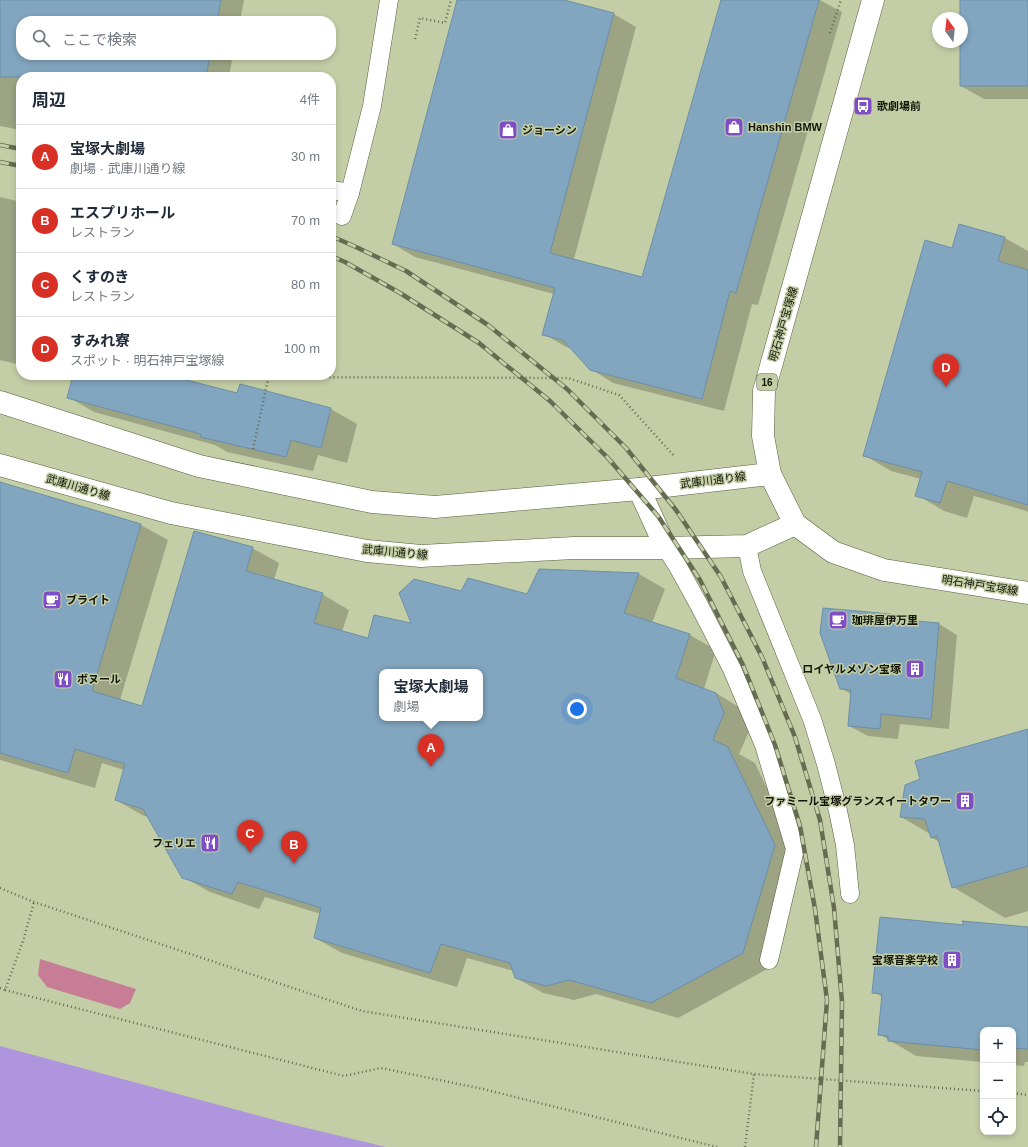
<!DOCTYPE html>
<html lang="ja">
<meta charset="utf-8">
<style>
:root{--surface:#fff;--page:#f2f2f3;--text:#1f2937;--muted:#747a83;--line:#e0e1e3;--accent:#d93025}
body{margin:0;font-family:Arial,"Noto Sans JP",sans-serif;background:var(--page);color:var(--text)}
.controls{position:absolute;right:12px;bottom:12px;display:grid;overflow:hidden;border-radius:8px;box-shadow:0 2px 6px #0003}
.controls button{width:36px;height:36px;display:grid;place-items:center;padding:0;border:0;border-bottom:1px solid var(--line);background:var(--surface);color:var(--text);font:20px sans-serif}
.compass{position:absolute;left:932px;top:12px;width:36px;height:36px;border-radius:50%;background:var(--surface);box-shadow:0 2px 6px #0003;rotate:345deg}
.you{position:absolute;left:577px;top:709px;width:14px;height:14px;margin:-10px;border:3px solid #fff;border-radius:50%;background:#1a73e8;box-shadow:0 0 0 6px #1a73e833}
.badge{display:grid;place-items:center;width:26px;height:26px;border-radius:50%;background:var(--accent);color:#fff;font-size:13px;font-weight:700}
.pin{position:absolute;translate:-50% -33px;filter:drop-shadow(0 1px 2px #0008)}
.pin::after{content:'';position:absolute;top:21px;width:14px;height:12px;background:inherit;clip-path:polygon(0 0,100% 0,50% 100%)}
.popup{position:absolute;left:379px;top:669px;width:104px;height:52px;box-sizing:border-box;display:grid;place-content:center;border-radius:8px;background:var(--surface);filter:drop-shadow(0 1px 3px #0005);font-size:13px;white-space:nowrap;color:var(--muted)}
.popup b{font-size:15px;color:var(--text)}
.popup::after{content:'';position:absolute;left:50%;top:100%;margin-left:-8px;border:8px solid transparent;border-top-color:var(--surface)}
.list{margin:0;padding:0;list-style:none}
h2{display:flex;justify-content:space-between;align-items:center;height:52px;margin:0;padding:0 16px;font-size:17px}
h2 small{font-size:13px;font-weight:400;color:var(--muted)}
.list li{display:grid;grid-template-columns:26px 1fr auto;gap:12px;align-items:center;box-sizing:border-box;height:64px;padding:0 16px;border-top:1px solid var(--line)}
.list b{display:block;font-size:15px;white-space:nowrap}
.list p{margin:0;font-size:13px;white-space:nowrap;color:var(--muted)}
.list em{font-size:13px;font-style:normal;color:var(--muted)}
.icon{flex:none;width:22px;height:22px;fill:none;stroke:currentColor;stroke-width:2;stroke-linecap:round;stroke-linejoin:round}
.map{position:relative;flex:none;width:1028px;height:1147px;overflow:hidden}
.search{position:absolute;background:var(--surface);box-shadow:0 2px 6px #0003;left:16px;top:16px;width:320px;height:44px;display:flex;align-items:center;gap:10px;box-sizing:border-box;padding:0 14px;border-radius:16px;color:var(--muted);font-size:15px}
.panel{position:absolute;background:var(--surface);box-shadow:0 2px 6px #0003;left:16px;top:72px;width:320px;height:308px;border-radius:16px}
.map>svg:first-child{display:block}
</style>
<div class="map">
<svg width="1028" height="1147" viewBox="0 0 1028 1147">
<rect width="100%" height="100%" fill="#c4cea6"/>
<path fill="#c77d95" d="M40 959 136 989 130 1003 120 1009 47 987 38 975Z"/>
<path fill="#ae95de" d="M0 1046 286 1123 386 1147H0Z"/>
<g fill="#0003" fill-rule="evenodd">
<path d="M0 0H244L240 21H21V55H233L229 77H21V130L0 126Z"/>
<path d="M458 0H560L614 14 636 27 574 259 643 278 722 0H820L842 12 758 305 752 304 724 411 613 383 591 369 572 349 566 347 544 334 554 294 415 257 393 244Z"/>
<path d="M998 0H1028V99H984L961 86V42H962V18H961Z"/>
<path d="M0 197 21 202V365L0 360Z"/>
<path d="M959 226 1005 238 1028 251V512L1023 510 974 496 967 518 944 511 917 495 921 479 891 471 864 455 953 250Z"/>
<path d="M67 375H168L167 376 238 395 240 385 331 409 357 424 347 463 318 455 313 471 227 452 215 445 94 412 68 397 74 377Z"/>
<path d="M0 483 141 525 168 540 120 700 143 707 252 548 279 563 274 580 322 594 349 610 342 632 368 639 413 624 462 592 527 596 539 570 639 574 665 589 652 623 690 635 716 650 704 689 716 693 742 709 750 729 739 754 755 763 801 861 769 968 678 1018 596 994 574 1000 543 993 516 978 514 971 467 958 457 987 342 953 315 938 321 914 265 897 259 909 210 892 183 877 148 817 142 815 116 800 124 770 102 763 95 788 0 760ZM382 672H480V718H382Z"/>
<path d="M891 615 901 621 939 624 957 635 949 729 900 724 898 739 868 736 849 726 852 695 841 688Z"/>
<path d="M1028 730V911L1005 918 953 887 940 842 932 838 930 834 901 817Z"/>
<path d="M1028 928V1062H1025L1024 1066 1013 1065V1030H983V1062L916 1056 879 1034 883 997 873 992Z"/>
</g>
<g fill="#82a6bf" stroke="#6b8fa7" fill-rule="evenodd">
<path d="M0 0H221L217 21H21V55H210L206 77H0Z"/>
<path d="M457 0H564L614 13 550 253 642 277 721 0H819L736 293 730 291 702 399 590 370 563 340 542 335 555 288 392 244Z"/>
<path d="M960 0H1028V86H960V42H962V18H960Z"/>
<path d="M959 224 1005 237 998 261 1028 270V505L947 481 940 503 915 496 922 472 863 456 925 240 952 248Z"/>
<path d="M73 375H167L237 393 240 384 331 408 321 448 291 440 286 457 200 437 201 434 67 398Z"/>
<path d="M0 482 141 524 92 691 142 706 194 531 253 547 246 571 323 593 314 623 368 638 374 615 411 623 399 593 414 579 461 591 468 578 527 594 539 569 639 573 624 613 690 634 676 678 716 693 724 713 713 740 728 747 775 845 743 953 651 1003 569 980 546 986 515 978 510 963 441 944 430 973 314 938 321 908 238 882 232 894 182 878 143 809 115 800 125 764 75 749 68 773 0 753ZM382 672H480V718H382Z"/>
<path d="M823 608 891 614V619L939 623 931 719 881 714 880 729 848 726 851 690 840 689 820 633Z"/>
<path d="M1028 729V866L952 888 937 836 931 838 925 819 900 817 905 785 920 779 915 761Z"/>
<path d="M880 917 964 925 962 921 1028 927V1049L1013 1048V1030H983V1050L888 1041V1036L878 1035 882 994 872 993Z"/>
</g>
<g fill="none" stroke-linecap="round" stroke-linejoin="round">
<defs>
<g id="lane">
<path d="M331 190 350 193"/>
<path d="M342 216 350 193 372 106 389 0"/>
<path d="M747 546 752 571 812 719 826 764 838 811 845 845 850 894"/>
<path d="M666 548 677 565 699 605 732 669 764 745 795 849 769 960"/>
</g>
<g id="street">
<path d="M0 402 199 466 372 502 435 507 639 489 770 474"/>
<path d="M0 465 171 513 367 551 421 556 574 548H666L747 546 795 524"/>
<path d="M639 489 666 548"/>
</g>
<path id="primary" d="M873 0 764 391 763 436 770 474 795 524 833 552 884 570 1028 593"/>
</defs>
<use href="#lane" stroke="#555d3a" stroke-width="19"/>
<use href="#street" stroke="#555d3a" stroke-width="23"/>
<use href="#primary" stroke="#555d3a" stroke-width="23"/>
<g stroke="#646b51" stroke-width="2.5" stroke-dasharray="1 3" stroke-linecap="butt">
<path d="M830 33 841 0"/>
<path d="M415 39 420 18 445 23 451 0"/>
<path d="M282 375 286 377 568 378 619 395 675 457"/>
<path d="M253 449 269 375"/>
<path d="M0 888 34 902 362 1011 754 1074 983 1091"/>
<path d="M0 988 5 990 23 941 34 902"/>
<path d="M5 990 344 1076 381 1068 483 1089 717 1147"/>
<path d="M1013 1093 1028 1095"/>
<path d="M745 1147 754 1074"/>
</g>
<use href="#lane" stroke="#fff" stroke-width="18"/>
<use href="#street" stroke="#fff" stroke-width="22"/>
<use href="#primary" stroke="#fff" stroke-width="22"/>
<defs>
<g id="rail">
<path d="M0 145 21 149"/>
<path d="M0 162 21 166"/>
<path d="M331 236 356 247 406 271 488 325 567 389 626 448 676 510 721 577 762 657 795 737 820 820 834 908 842 1002 840 1147"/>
<path d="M331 256 345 262 400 293 479 343 550 401 607 457 658 516 700 580 743 665 775 745 800 826 815 909 827 1000 816 1147"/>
</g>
</defs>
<use href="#rail" stroke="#656c51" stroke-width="4.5"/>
<use href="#rail" stroke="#c4cea6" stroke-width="3" stroke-dasharray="9" stroke-linecap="butt"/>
</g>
<defs>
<symbol id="bus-square" viewBox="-11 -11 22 22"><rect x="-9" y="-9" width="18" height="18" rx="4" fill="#7f4dc6" stroke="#c4cea6"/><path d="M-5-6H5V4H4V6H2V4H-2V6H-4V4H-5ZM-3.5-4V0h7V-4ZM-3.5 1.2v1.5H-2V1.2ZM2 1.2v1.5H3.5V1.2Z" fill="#fff"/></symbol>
<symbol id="shop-square" viewBox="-11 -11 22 22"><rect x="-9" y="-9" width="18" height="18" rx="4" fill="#7f4dc6" stroke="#c4cea6"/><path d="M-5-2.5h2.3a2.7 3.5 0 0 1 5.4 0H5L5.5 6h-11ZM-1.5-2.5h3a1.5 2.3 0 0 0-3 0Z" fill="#fff"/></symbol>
<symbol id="cafe-square" viewBox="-11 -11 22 22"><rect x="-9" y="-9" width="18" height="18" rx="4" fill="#7f4dc6" stroke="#c4cea6"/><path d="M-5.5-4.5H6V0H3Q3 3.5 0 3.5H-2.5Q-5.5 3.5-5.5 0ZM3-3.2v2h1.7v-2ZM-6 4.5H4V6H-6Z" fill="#fff"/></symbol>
<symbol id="building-square" viewBox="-11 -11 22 22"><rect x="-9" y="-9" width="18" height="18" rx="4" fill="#7f4dc6" stroke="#c4cea6"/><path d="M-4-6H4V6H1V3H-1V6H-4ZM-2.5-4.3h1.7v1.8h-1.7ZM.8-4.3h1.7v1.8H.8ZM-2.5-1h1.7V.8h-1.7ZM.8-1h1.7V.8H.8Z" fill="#fff"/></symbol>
<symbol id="restaurant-square" viewBox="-11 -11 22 22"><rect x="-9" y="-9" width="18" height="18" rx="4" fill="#7f4dc6" stroke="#c4cea6"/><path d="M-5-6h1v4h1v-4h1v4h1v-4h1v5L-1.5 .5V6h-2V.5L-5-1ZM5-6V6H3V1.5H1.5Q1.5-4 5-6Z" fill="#fff"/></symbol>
</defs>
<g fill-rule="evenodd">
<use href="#bus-square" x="852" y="95" width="22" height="22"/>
<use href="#shop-square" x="723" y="116" width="22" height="22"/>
<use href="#shop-square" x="497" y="119" width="22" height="22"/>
<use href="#cafe-square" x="41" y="589" width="22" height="22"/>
<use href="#cafe-square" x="827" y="609" width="22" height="22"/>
<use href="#building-square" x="904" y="658" width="22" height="22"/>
<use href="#restaurant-square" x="52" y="668" width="22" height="22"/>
<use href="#building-square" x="954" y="790" width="22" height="22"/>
<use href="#restaurant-square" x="199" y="832" width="22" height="22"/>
<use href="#building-square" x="941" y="949" width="22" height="22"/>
</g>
<g text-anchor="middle" stroke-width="3" stroke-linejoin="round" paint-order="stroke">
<rect fill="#c4cea6" stroke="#474c37" stroke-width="1" x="757" y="374" width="20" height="16" rx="3"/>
<g font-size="10" font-weight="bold" fill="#121507">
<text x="767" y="386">16</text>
</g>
<g font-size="11" font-weight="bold" fill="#121507" stroke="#c4cea6" text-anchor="start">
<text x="877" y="110">歌劇場前</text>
<text x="748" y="131">Hanshin BMW</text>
<text x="522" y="134">ジョーシン</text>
<text x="66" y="604">ブライト</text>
<text x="852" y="624">珈琲屋伊万里</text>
<text x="901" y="673" text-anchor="end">ロイヤルメゾン宝塚</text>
<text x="77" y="683">ボヌール</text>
<text x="951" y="805" text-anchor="end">ファミール宝塚グランスイートタワー</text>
<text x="196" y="847" text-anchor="end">フェリエ</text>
<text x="938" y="964" text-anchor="end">宝塚音楽学校</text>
</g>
<g font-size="11" fill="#121507" stroke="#c4cea6">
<text transform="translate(783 324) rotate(-74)" y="4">明石神戸宝塚線</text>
<text transform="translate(713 480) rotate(-7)" y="4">武庫川通り線</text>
<text transform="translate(78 487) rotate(16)" y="4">武庫川通り線</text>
<text transform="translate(395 552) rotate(5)" y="4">武庫川通り線</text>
<text transform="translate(980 585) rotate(9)" y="4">明石神戸宝塚線</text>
</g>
</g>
</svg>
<div class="controls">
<button>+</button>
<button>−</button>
<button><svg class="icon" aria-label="locate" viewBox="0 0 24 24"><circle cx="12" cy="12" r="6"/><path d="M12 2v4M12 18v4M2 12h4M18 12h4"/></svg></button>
</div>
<svg class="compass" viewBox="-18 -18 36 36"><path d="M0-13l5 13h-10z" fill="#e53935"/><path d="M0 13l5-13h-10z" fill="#747a83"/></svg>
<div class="you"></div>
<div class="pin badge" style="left:431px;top:767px">A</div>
<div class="popup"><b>宝塚大劇場</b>劇場</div>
<div class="pin badge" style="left:294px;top:864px">B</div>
<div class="pin badge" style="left:250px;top:853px">C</div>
<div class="pin badge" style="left:946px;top:387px">D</div>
<div class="search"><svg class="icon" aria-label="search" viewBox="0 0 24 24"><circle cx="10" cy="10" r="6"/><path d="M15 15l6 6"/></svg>ここで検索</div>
<section class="panel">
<h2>周辺<small>4件</small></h2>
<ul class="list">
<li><span class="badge">A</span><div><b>宝塚大劇場</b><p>劇場 · 武庫川通り線</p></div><em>30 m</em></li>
<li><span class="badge">B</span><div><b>エスプリホール</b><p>レストラン</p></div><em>70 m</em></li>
<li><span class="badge">C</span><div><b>くすのき</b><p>レストラン</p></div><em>80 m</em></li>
<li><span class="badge">D</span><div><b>すみれ寮</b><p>スポット · 明石神戸宝塚線</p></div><em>100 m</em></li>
</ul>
</section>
</div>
